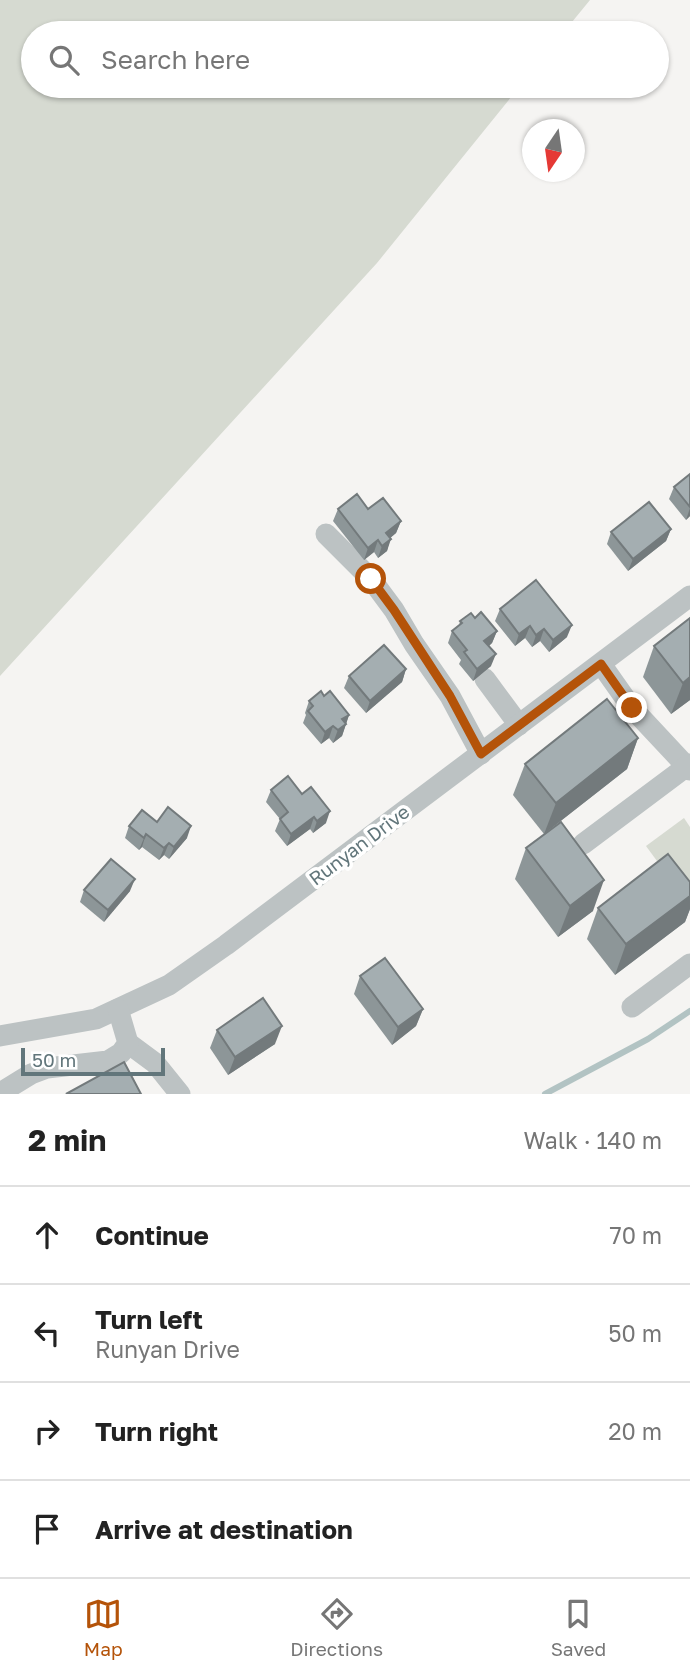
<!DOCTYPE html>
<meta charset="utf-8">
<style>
:root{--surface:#fff;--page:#f2f2f2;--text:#222;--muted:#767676;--line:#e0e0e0;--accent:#b45309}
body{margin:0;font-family:"Golos Text",sans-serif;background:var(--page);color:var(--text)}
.compass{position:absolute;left:522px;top:119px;width:63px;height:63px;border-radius:50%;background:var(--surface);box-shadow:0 2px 5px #0004;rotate:193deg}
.scale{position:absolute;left:21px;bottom:18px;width:144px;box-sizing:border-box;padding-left:7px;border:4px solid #62767b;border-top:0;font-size:19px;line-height:24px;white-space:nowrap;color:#62767b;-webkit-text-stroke:5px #fff;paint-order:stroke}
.stop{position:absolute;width:21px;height:21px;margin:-16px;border:5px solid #b45309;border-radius:50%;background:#fff}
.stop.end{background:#b45309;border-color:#fff;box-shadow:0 2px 7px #0008}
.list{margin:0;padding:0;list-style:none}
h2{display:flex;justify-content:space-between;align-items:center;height:91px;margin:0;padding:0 28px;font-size:30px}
h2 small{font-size:23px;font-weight:400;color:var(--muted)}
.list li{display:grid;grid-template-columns:46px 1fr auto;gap:21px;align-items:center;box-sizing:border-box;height:98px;padding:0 28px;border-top:2px solid var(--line)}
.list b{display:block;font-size:26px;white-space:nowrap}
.list p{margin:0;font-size:23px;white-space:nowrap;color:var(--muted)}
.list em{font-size:23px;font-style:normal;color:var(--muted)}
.icon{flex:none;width:38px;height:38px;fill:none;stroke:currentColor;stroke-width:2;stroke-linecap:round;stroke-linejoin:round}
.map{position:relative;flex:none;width:690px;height:1094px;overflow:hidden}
.search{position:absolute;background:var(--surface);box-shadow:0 2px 5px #0004;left:21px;right:21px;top:21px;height:77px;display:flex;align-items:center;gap:18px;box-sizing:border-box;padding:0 24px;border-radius:38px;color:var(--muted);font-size:26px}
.sheet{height:483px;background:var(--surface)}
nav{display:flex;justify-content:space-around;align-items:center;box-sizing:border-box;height:98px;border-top:2px solid var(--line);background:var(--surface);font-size:19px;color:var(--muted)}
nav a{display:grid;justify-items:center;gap:4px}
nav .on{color:var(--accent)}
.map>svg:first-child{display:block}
</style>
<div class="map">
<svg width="690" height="1094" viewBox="0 0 690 1094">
<rect width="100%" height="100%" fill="#f5f4f2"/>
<g fill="#d6dad1">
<path d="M0 0H590L563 33H33V86H520L377 263 0 676Z"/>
<path d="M684 818 690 827V906L646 846Z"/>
</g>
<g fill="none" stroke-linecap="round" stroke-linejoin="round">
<path stroke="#b2c3c3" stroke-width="6" d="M545 1094 648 1039 690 1011"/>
<g stroke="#bcc2c3" stroke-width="21">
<path d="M326 534 371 579 394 610 414 644 450 696 481 754"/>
<path d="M601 664 632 708 690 770"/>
<path d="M485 679 519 725"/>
<path d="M583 844 690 764"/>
<path d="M632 1007 690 964"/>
<path d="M0 1036 96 1019 169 985 226 945 690 596"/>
<path d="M128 1043 155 1063 180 1094"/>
<path d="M0 1093 31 1074 47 1068 108 1061 121 1053 128 1043 118 1009"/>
</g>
</g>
<g fill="#8d9698">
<path d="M690 474V516L686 520 669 499 674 487Z"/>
<path d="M338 509 401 521 396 533 390 538 387 551 378 558 374 552 364 560 333 521Z"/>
<path d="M671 529 666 541 628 571 607 544 611 532Z"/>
<path d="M500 609 567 637 549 652 540 641 532 647 525 638 515 646 495 621Z"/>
<path d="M475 618 497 631 492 643 489 646 491 666 473 681 459 664 461 660 448 643 452 631 459 626 460 621Z"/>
<path d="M690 618V700L671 714 643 677 654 646Z"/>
<path d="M406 669 402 682 366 713 344 688 349 676Z"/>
<path d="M324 696 349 715 342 736 333 743 329 738 321 744 303 723 306 715 305 713 309 701Z"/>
<path d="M638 738 627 769 544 834 513 795 525 764Z"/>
<path d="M271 790 302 794 326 823 313 833 310 829 287 846 275 831 280 819 266 802Z"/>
<path d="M157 822 187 838 169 859 164 855 159 860 142 847 139 850 125 838 129 826Z"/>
<path d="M526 848 593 911 558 937 515 879Z"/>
<path d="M690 882V909L685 922 615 975 587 939 598 908Z"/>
<path d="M84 890 130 891 104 922 80 902Z"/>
<path d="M360 976 423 1009 416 1026 392 1045 354 994Z"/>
<path d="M217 1030 275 1044 228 1075 210 1048Z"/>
</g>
<g fill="#737a7c">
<path d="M690 508V516L686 520Z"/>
<path d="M401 521 396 533 382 545 386 533Z"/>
<path d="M671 529 666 541 628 571 633 559Z"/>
<path d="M391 539 387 551 378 558 382 546Z"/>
<path d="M378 540 374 552 364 560 368 548Z"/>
<path d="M572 625 567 637 549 652 553 640Z"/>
<path d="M530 626 525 638 515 646 519 634Z"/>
<path d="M544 629 540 641 532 647 536 635Z"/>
<path d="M497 631 492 643 480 653 484 641Z"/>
<path d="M496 654 491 666 473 681 477 669Z"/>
<path d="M406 669 402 682 366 713 370 701Z"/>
<path d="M690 677V700L671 714 683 683Z"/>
<path d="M349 715 342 736 333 743 342 719Z"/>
<path d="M333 726 329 738 321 744 325 732Z"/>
<path d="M638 738 627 769 544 834 556 803Z"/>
<path d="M330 811 326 823 313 833 317 821Z"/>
<path d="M314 817 310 829 287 846 291 834Z"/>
<path d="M191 826 187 838 169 859 174 847Z"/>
<path d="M146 834 142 847 139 850 144 838Z"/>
<path d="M169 843 164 855 159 860 164 848Z"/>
<path d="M135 879 130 891 104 922 108 910Z"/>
<path d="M604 880 593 911 558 937 570 906Z"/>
<path d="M690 896V909L685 922 615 975 626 944Z"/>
<path d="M423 1009 416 1026 392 1045 398 1027Z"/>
<path d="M282 1026 275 1044 228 1075 235 1057Z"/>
</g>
<g fill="#a4aeb1" stroke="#737a7c" stroke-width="2">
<path d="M690 474V507L674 487Z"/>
<path d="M357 494 368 509 383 498 401 521 386 533 391 539 382 546 378 540 368 548 338 509Z"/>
<path d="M649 502 671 529 633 559 611 532Z"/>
<path d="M536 580 572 625 553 640 544 629 536 635 530 626 519 634 500 609Z"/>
<path d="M481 612 497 631 484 641 496 654 477 669 464 652 467 650 452 631 462 623 460 621 471 613 475 618Z"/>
<path d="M690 618V677L683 683 654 646Z"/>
<path d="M384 645 406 669 370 701 349 676Z"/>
<path d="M321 691 324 696 330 691 349 715 342 719 346 724 338 730 333 726 325 732 308 711 313 706 309 701Z"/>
<path d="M607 699 638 738 556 803 525 764Z"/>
<path d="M288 776 302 794 311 787 330 811 317 821 314 817 291 834 280 819 288 812 271 790Z"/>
<path d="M168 807 191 826 174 847 169 843 164 848 146 834 144 838 129 826 142 810 157 822Z"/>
<path d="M561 822 604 880 570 906 526 848Z"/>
<path d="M668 854 690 882V896L626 944 598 908Z"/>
<path d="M111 859 135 879 108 910 84 890Z"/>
<path d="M385 958 423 1009 398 1027 360 976Z"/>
<path d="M263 998 282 1026 235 1057 217 1030Z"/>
<path d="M124 1062 141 1094H66Z"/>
</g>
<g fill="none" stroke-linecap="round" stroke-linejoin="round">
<path stroke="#b45309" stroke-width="9" d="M371 579 394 610 450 696 481 754 601 664 632 708"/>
</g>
<g text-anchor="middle" stroke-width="7" stroke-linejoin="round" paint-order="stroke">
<g font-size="19" fill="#62767b" stroke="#fff">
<text transform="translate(359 845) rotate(-37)" y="7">Runyan Drive</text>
</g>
</g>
</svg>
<svg class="compass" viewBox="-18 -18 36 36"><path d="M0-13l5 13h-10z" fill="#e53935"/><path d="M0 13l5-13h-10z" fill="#767676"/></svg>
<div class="scale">50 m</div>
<div class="stop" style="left:371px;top:579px"></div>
<div class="stop end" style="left:632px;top:708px"></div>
<div class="search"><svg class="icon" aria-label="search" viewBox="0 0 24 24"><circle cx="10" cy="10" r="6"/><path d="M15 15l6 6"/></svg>Search here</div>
</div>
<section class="sheet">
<h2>2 min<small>Walk · 140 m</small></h2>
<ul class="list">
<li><svg class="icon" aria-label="ahead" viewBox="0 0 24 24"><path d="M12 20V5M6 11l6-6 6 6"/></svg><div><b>Continue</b></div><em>70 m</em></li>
<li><svg class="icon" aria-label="left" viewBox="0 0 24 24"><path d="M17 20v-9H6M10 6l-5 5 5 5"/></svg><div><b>Turn left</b><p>Runyan Drive</p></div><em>50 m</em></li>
<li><svg class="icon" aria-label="right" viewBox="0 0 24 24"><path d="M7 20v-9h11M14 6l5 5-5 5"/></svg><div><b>Turn right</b></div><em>20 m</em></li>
<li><svg class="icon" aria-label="arrive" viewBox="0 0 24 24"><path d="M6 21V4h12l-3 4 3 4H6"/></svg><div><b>Arrive at destination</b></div></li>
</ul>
</section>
<nav>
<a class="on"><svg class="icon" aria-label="map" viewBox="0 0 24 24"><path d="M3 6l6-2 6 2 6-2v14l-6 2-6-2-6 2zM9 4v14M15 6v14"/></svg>Map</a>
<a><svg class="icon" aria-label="directions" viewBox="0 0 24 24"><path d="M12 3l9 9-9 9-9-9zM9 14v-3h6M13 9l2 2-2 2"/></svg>Directions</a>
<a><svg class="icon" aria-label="saved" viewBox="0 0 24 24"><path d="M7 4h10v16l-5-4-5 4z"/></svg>Saved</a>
</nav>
